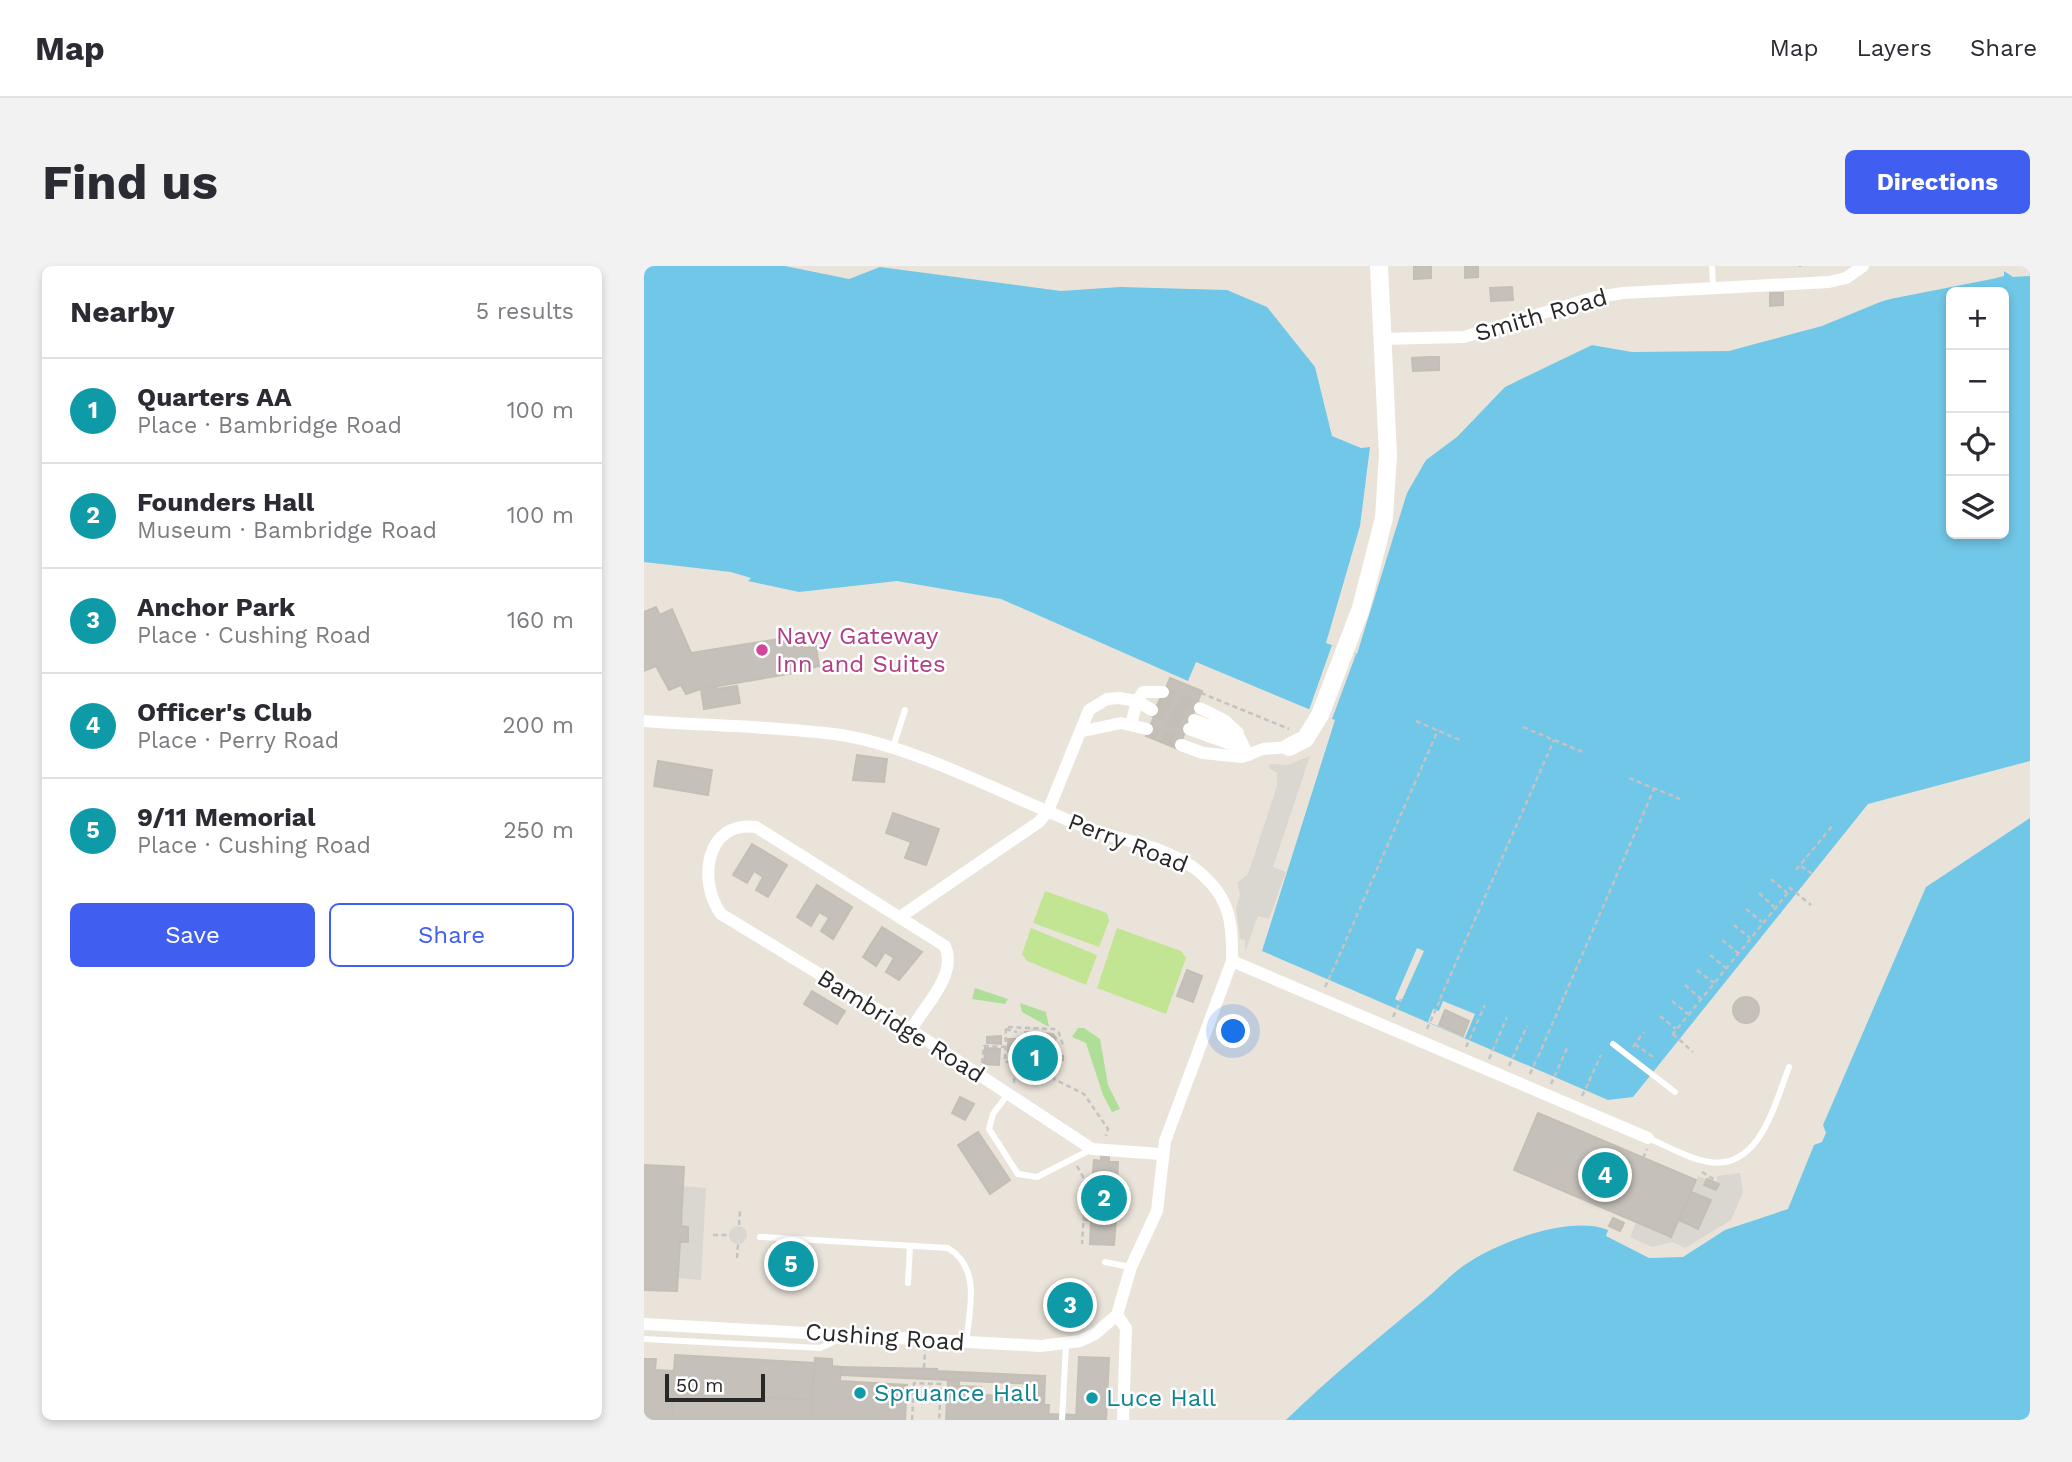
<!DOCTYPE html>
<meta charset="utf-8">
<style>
:root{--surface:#fff;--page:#f2f2f3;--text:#2b2b33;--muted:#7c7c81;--line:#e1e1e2;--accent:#405ff0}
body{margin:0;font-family:"Work Sans",sans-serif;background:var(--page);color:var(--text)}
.controls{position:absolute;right:21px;top:21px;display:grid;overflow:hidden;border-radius:10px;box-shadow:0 4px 10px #0003}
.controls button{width:63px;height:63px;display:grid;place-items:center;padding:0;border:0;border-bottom:2px solid var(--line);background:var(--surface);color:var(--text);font:35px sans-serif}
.scale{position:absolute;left:21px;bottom:18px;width:100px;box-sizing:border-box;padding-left:7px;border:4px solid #282828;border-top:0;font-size:19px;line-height:24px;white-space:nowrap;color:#282828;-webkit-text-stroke:5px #fff;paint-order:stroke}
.you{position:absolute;left:590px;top:766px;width:24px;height:24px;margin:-18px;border:5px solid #fff;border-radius:50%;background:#1a73e8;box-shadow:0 0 0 10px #1a73e833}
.badge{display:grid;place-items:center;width:46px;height:46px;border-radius:50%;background:var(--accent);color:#fff;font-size:23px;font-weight:700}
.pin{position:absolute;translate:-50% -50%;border:4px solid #fff;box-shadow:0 2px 7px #0006}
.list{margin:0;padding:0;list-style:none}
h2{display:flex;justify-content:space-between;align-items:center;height:91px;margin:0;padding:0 28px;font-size:30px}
h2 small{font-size:23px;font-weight:400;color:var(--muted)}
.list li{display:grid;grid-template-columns:46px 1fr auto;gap:21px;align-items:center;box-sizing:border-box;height:105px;padding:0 28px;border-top:2px solid var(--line)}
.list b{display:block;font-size:26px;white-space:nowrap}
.list p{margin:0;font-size:23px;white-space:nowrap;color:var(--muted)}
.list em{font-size:23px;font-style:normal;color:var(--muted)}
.actions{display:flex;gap:14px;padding:21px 28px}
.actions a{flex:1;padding:16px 0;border:2px solid var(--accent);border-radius:10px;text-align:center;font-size:24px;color:var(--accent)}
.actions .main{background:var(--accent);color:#fff}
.icon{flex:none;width:38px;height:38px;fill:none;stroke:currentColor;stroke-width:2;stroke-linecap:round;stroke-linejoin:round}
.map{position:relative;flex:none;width:1386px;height:1154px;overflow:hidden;border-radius:10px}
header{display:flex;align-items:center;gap:42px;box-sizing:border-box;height:98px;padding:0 35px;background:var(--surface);border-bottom:2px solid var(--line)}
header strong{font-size:33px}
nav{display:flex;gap:38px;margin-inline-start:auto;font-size:24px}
.intro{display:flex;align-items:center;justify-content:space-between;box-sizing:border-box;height:168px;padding:0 42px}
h1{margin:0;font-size:49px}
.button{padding:18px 32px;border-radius:10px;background:var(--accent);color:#fff;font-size:24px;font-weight:700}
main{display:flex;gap:42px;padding:0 42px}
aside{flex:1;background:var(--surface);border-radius:10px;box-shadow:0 4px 10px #0003}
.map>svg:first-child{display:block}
</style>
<header>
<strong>Map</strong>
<nav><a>Map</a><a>Layers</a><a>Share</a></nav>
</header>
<div class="intro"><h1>Find us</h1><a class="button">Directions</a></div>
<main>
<aside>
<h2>Nearby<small>5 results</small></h2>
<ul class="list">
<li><span class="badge" style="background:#0f9aa8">1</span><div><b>Quarters AA</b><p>Place · Bambridge Road</p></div><em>100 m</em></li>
<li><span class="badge" style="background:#0f9aa8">2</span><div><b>Founders Hall</b><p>Museum · Bambridge Road</p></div><em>100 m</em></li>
<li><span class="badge" style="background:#0f9aa8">3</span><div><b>Anchor Park</b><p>Place · Cushing Road</p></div><em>160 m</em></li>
<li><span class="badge" style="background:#0f9aa8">4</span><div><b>Officer's Club</b><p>Place · Perry Road</p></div><em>200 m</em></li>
<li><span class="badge" style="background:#0f9aa8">5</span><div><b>9/11 Memorial</b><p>Place · Cushing Road</p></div><em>250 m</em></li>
</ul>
<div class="actions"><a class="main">Save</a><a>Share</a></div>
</aside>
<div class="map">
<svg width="1386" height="1154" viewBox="0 0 1386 1154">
<rect width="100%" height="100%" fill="#eae3da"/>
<g fill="#afde98">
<path d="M331 722 364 733 361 738 328 733Z"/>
<path d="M376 737 402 746 405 761 378 746Z"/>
<path d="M434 762H440L456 773 464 819 476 843 468 846 459 829 442 777 428 771Z"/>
</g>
<g fill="#c2e594">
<path d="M401 625 463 647 465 655 455 681 389 657Z"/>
<path d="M387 662 453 689 442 719 383 695 378 688Z"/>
<path d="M473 662 537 685 542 692 522 748 453 722Z"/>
</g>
<g fill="#dad6d0">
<path d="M666 490 629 601 642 606 625 653 614 650 601 686V674L596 673 592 642 596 629 593 617 604 608 633 520V507L625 502 626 498 644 499Z"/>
<path d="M1096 907 1099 926 1087 954 1041 982 1029 976 1008 981 986 971 992 956 1027 971 1035 954 1054 963 1067 935 1047 926 1054 910 1063 913 1060 919 1072 924 1073 910Z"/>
<path d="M39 920 62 922 57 1014 34 1012 36 976H44V961L37 960Z"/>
<circle cx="94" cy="969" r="9"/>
</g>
<g fill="#71c7e7" fill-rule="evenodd">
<path d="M0 0H141L205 13 236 1 417 25 476 21 583 24 623 41 671 101 688 170 717 182 726 181 716 260 682 377 713 388 763 227 782 194 813 171 861 121 948 79 1078 84 1133 72 1225 39 1274 25 1359 5 1386 7V495L1224 538 989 831 964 834 618 685 691 454 552 396 544 415 357 333 253 315 155 326 104 315 103 311 0 298ZM1307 26H1360V268H1307Z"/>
<path d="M1386 552V1154H642C686 1111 732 1074 779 1035 793 1024 805 1010 819 1000 851 977 926 948 964 964L962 970 1005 992 1039 991 1081 964 1144 943 1170 879 1178 876 1182 867 1179 859 1282 621Z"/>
</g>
<g fill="#eae3da">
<path d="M1366 1 1370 4 1386 3V10L1369 11 1360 5V10L1348 13 1241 34 1178 60 1085 85 988 86 942 78 1077 80 1132 69 1224 35Z"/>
<path d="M0 296 87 306 107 312 104 315 0 300Z"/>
<path d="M688 379 712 388 688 453 665 444Z"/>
<path d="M773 682 780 685 757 736 751 733Z"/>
<path d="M799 735 831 748 821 772 784 756 789 743 795 745Z"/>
</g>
<g fill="#c5c0b9" stroke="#c4bfb4" stroke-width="2">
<path d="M770 0H787V12L770 13Z"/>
<path d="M821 0H834V11L821 12Z"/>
<path d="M868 21 869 34 847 35 846 22Z"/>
<path d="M1126 27H1139V39L1126 40Z"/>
<path d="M785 91H795V104L769 105 768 92Z"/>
<path d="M12 341 16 349 28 343 47 387 160 369 162 382 172 380 175 400 167 402V404L57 423 42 428 37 419 25 424 12 400 0 405V346Z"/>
<path d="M526 412 558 425 534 483 502 470Z"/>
<path d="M72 420 73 423 93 420 96 437 60 443 57 423Z"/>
<path d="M213 489 243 493 240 516 209 514Z"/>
<path d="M14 495 68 504 64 529 10 520Z"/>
<path d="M249 547 295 563 282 599 261 592 267 576 242 567Z"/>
<path d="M108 578 143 599 124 631 112 624 119 611 110 605 103 617 89 609Z"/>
<path d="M173 619 208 641 189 673 177 665 185 652 175 646 167 660 153 651Z"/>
<path d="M238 661 278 686 255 714 242 706 250 692 241 686 232 700 219 691Z"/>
<path d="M543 704 558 710 549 736 533 730Z"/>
<path d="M168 725 201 745 193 758 160 738Z"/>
<circle cx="1102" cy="744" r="13"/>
<path d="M801 744 825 755 819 770 795 759Z"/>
<path d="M381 766 409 768 412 772 410 777H401L400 788 406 789V794L400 795 397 814 392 813V817L381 814 376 791 364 786V773H371V779L380 780Z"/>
<path d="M357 770V778L343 777V771Z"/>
<path d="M341 782 356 783 355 799 340 798Z"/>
<path d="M406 789 419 790V794H406Z"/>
<path d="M316 831 330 838 321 854 308 847Z"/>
<path d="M894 847 1052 914 1027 971 870 904Z"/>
<path d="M334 866 366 914 346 928 314 879Z"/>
<path d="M457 889H465V896H474L473 926H478L477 952H472L470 979 446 978 447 955 440 954 442 919H448L450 894 457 895Z"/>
<path d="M0 899 40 901 37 960 44 961V976H36L33 1025 0 1024Z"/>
<path d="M1063 913 1075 918 1072 924 1060 919Z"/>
<path d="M1047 926 1067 934 1054 963 1035 954Z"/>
<path d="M455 934 462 935V941H455Z"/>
<path d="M969 952 980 957 976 965 965 960Z"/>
<path d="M31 1089 171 1097 168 1134 115 1131V1136L80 1134V1129L29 1126Z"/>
<path d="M435 1091 465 1092 462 1154H432Z"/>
<path d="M171 1092 188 1093V1100L197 1101 196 1115 263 1119 261 1154H167Z"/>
<path d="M0 1093H12L11 1104 30 1105 28 1154H0Z"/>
<path d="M197 1101 293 1103V1105L401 1110 400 1139H391L392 1118 197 1109Z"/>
<path d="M304 1114H315V1120L337 1121 336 1129 364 1130V1137L405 1139 404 1154H302Z"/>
<path d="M29 1126 80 1129V1134L115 1136V1131L168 1134 167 1154H28Z"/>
<path d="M404 1148 432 1149V1154H404Z"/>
</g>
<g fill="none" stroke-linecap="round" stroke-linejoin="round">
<g stroke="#c3beb6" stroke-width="12" stroke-dasharray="12 6" stroke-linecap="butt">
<path d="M519 426 556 442"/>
<path d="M513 437 550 454"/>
<path d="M508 444 545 463"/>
<path d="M503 463 537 479"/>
</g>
<g stroke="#c3c3c3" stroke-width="2.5" stroke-dasharray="5 3.5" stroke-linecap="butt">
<path d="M1156 0V1"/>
<path d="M557 427 645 463"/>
<path d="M772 455 818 475"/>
<path d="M879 461 941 487"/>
<path d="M985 512 1036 533"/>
<path d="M1157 600 1171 610"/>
<path d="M1152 604 1189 559"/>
<path d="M1127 613 1143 627"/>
<path d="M1145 621 1167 639"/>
<path d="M1115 627 1130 641"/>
<path d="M1102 643 1118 656"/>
<path d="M1090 659 1106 672"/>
<path d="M1078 674 1094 687"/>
<path d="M1066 689 1082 702"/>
<path d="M1053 704 1070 717"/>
<path d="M688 706 794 464"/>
<path d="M1041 719 1057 733"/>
<path d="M681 721 689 704"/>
<path d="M796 733 910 474"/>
<path d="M1028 735 1044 748"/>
<path d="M1016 750 1032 763"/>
<path d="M749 751 757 733"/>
<path d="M362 763 373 766"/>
<path d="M783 763 796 734"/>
<path d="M1029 768 1049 786"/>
<path d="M1028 769 1147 623"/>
<path d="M991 778 1009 791"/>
<path d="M822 781 841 739"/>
<path d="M989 781 1000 766"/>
<path d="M872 784 883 760"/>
<path d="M894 791 1010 523"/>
<path d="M845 793 863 751"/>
<path d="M409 794 406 803 410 813 440 828 464 863 462 870"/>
<path d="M338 797 340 780 361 781"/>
<path d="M865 800 872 784"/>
<path d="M886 808 893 792"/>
<path d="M945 815 957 789"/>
<path d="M370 817 371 796H361L362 761 410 763 415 767 420 782"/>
<path d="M388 818 398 817 407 807"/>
<path d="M907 818 924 780"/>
<path d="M938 830 946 814"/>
<path d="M999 892 1003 883"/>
<path d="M433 900 442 916 438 978"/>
<path d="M1058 906 1071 914"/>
<path d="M478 938H486"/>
<path d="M95 959 96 945"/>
<path d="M69 969H85"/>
<path d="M93 992 94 978"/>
<path d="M147 992 148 985"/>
<path d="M280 1102 281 1084"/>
<path d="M261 1154H262"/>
<path d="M268 1154 270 1117 297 1118 295 1154"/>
</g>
<g stroke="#fff" stroke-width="6">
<path d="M1068 0 1069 20"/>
<path d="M249 481 261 444"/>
<path d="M969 778 1031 826"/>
<path d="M364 828 349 848 345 863 374 908 393 911 448 883"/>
<path d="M1004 872C1023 880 1045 893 1065 896 1116 904 1131 837 1145 801"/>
<path d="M116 971 304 982C337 1002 326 1042 322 1076"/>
<path d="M461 996 486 1001"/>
<path d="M264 1017 266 980"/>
<path d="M0 1073 176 1082 198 1072"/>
<path d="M418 1154 422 1078"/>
</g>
<g stroke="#fff" stroke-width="12">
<path d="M737 73 820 71 948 32 979 27 1185 16 1202 12 1219 0"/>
<path d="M556 442 580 454 594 467"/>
<path d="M550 454 595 471 601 483"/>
<path d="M0 455C65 460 132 460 197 469 273 481 367 532 441 561 477 575 524 580 554 605 586 631 589 657 588 695L521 875 513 945 487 1001 473 1049 451 1068 436 1075 397 1080 0 1058"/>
<path d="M487 459 493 435 499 426H519"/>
<path d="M545 463 601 483 605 489"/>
<path d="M439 465 477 457 503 463"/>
<path d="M537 479 559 487 598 491 619 483 645 481"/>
<path d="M256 651 395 556 404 545 445 444 463 433 475 432 493 435 508 444"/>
<path d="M588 695 1004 872"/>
<path d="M267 764C280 740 314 709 301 680L112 561C62 554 53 615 77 648L267 764 448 883 517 888"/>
<path d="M473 1049 482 1062 479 1154"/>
</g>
<path stroke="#fff" stroke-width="18" d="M645 481 661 473 676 449 717 342 740 252 744 189 735 0"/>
</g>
<circle fill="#d1479c" stroke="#fff" stroke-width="2.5" cx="118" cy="384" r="7"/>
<g fill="#0f9aa8" stroke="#fff" stroke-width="2.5">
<circle cx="216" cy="1127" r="7"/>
<circle cx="448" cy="1132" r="7"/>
</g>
<g text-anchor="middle" stroke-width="5" stroke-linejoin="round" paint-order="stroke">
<g font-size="24" fill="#282828" stroke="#fff">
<text transform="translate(897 49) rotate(-16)" y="8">Smith Road</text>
<text transform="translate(484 577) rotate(21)" y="8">Perry Road</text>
<text transform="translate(257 760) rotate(32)" y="8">Bambridge Road</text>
<text transform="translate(241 1071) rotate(4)" y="8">Cushing Road</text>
</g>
<g font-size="24" fill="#b23c85" stroke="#fff" text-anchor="start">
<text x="132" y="378">Navy Gateway<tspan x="132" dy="28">Inn and Suites</tspan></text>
</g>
<g font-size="24" fill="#0d838f" stroke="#fff" text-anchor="start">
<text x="230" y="1135">Spruance Hall</text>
<text x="462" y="1140">Luce Hall</text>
</g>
</g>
</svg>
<div class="controls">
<button>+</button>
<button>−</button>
<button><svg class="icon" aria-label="locate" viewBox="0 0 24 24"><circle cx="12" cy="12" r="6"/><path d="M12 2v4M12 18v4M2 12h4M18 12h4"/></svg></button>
<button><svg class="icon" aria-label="layers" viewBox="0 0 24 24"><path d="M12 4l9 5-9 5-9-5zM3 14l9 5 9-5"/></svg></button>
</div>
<div class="scale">50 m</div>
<div class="you"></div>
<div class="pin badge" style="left:391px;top:792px;background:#0f9aa8">1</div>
<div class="pin badge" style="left:460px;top:932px;background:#0f9aa8">2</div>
<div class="pin badge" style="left:426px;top:1039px;background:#0f9aa8">3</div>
<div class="pin badge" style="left:961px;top:909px;background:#0f9aa8">4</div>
<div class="pin badge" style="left:147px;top:998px;background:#0f9aa8">5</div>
</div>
</main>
